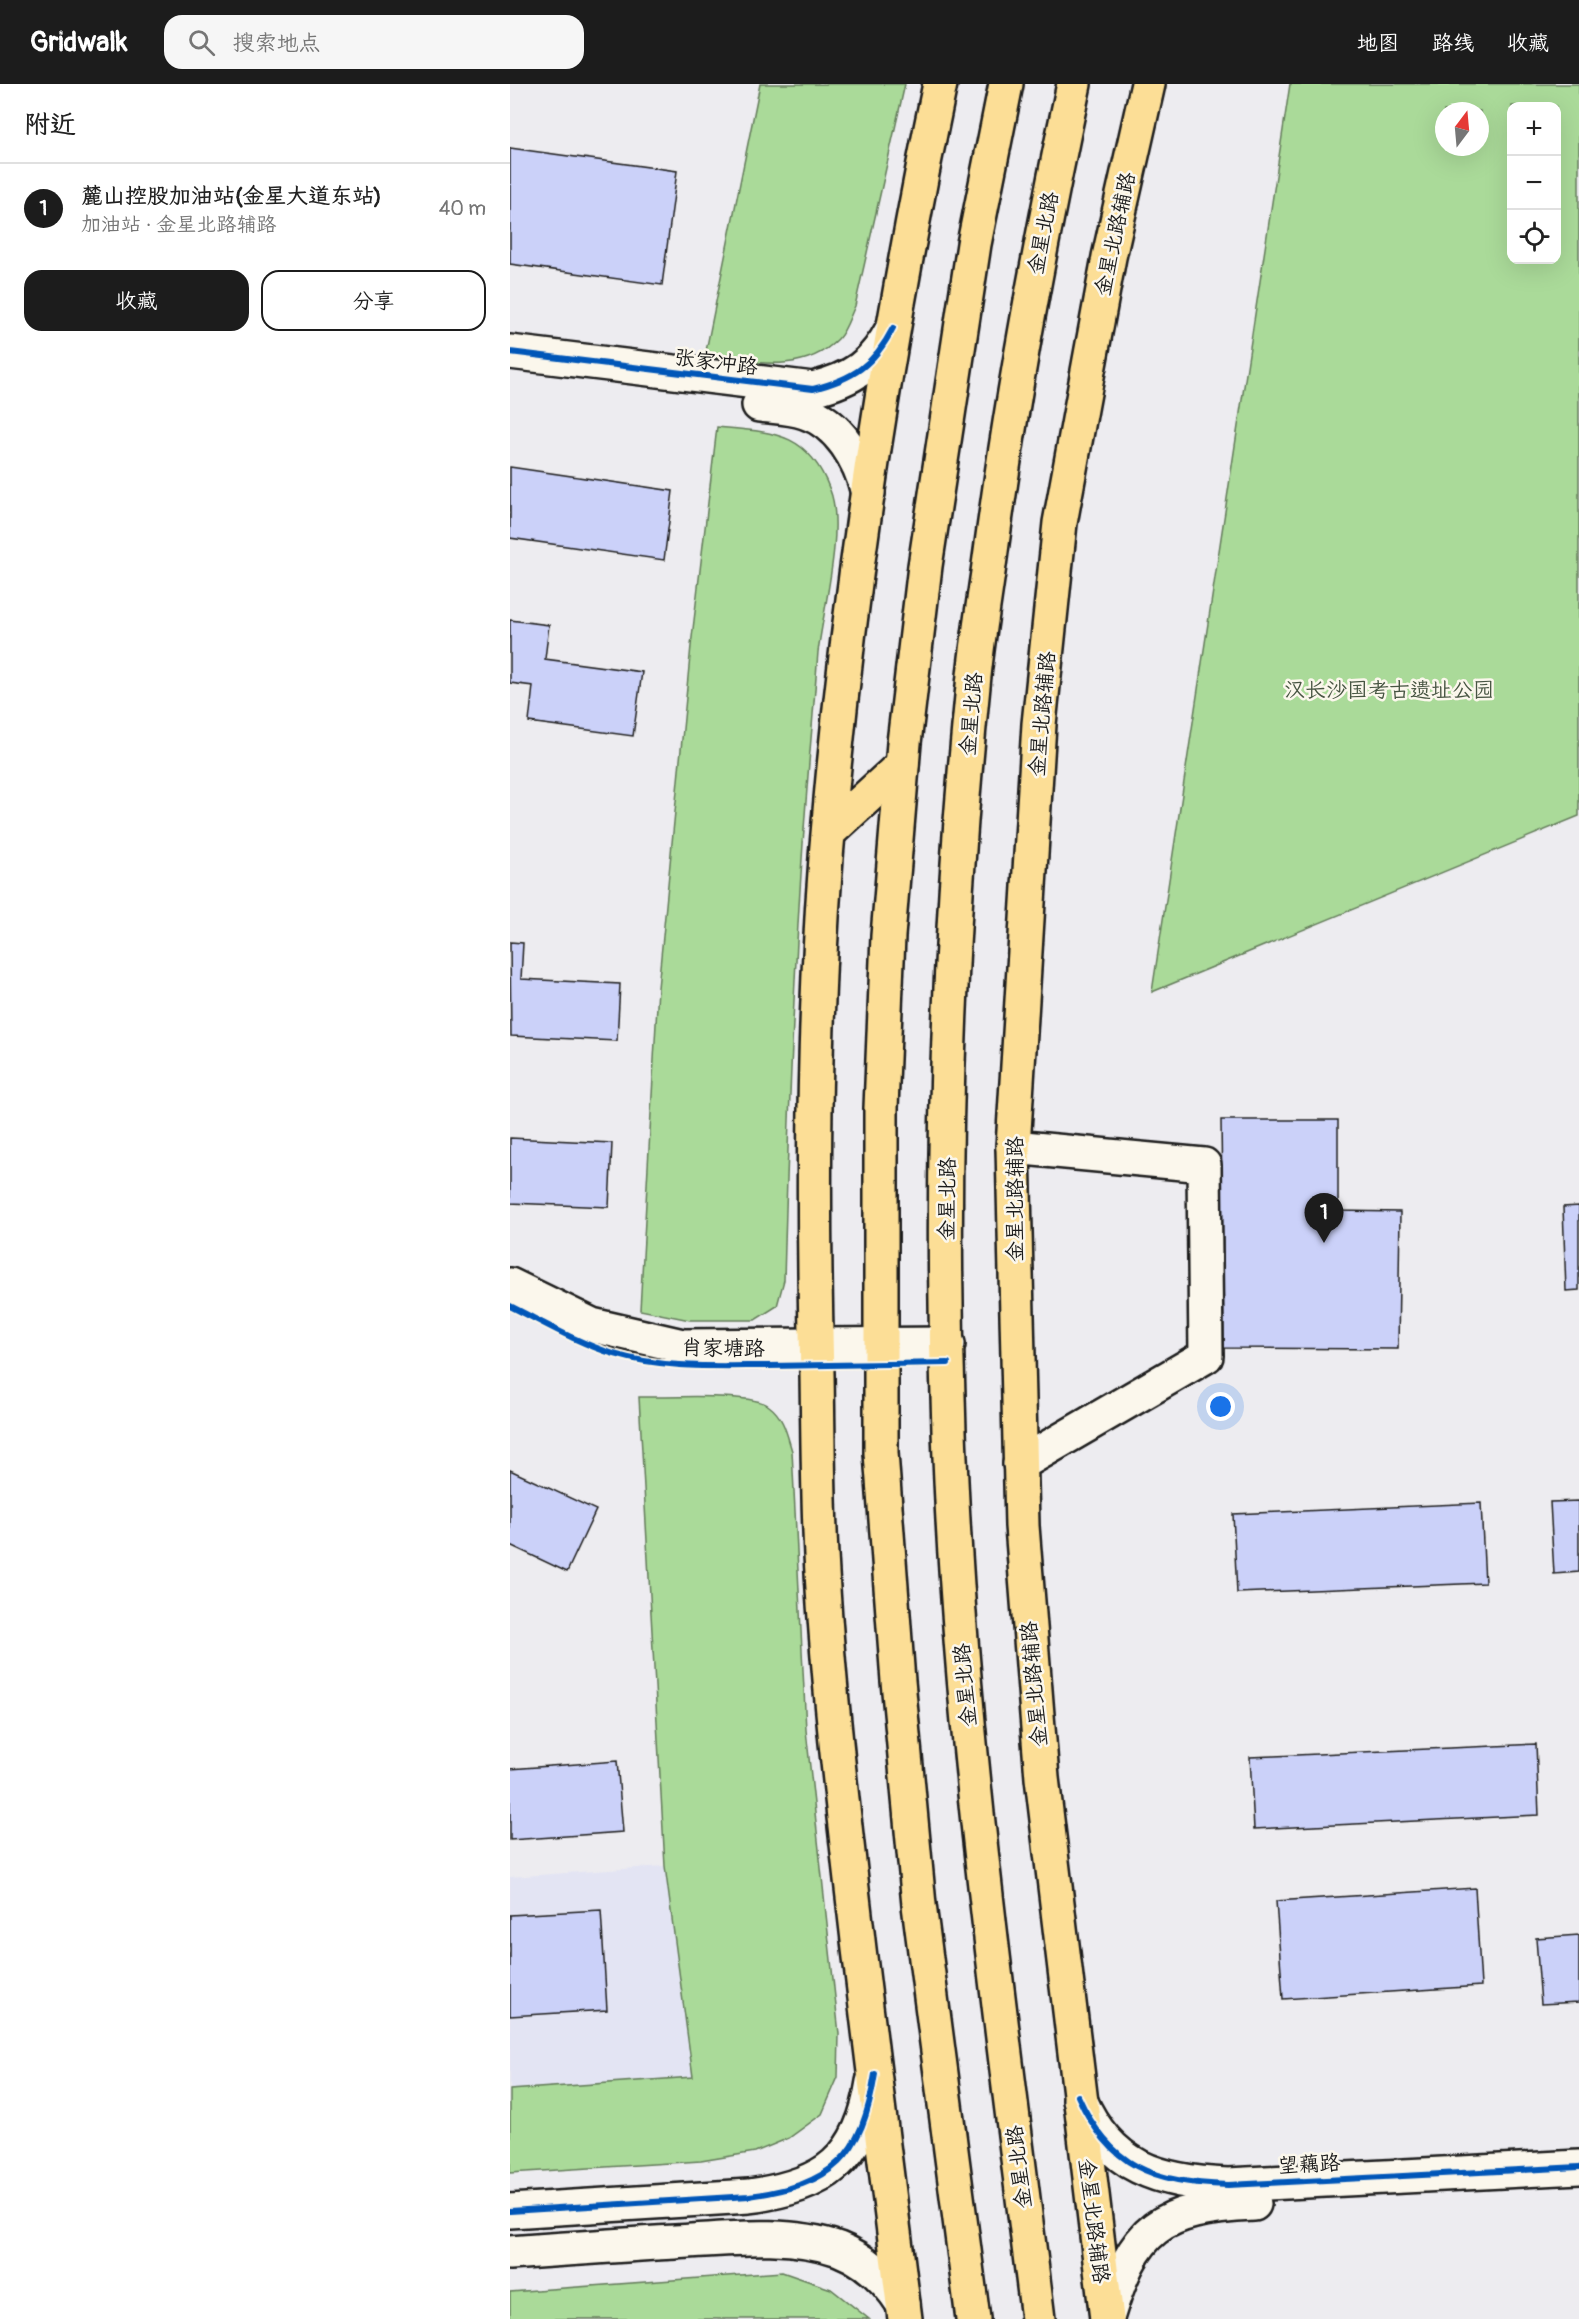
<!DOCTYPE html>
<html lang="zh">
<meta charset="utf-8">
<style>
:root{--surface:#fff;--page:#f6f6f6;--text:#222;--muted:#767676;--line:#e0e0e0;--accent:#1c1c1c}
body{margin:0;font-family:Pangolin,"LXGW WenKai TC",sans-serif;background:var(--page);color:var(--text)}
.controls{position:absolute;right:18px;top:18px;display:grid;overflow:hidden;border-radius:12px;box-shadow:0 6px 24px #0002}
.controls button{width:54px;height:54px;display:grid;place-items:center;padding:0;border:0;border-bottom:2px solid var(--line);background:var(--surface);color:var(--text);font:30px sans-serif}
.compass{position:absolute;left:925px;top:18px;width:54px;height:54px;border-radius:50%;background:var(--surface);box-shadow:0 6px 24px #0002;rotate:16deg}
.you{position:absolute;left:711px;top:1323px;width:21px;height:21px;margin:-15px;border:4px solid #fff;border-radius:50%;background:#1a73e8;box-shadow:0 0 0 9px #1a73e833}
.badge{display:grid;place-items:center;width:39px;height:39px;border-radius:50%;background:var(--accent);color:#fff;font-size:20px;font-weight:700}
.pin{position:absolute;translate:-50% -50px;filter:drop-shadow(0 2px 3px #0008)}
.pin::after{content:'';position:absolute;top:32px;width:21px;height:18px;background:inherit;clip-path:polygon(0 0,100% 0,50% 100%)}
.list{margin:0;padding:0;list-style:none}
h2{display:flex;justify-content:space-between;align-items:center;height:78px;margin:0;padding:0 24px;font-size:26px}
h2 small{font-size:20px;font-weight:400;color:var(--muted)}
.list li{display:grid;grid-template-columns:39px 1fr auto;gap:18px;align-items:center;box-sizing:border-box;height:90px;padding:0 24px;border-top:2px solid var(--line)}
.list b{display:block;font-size:22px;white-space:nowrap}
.list p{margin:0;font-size:20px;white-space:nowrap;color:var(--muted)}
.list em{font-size:20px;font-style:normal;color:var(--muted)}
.actions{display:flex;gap:12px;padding:18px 24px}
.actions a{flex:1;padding:14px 0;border:2px solid var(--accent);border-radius:18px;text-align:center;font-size:21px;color:var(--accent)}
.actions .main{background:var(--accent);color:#fff}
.icon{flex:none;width:33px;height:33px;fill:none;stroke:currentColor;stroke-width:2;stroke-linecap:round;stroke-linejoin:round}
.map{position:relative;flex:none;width:1069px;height:2235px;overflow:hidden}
header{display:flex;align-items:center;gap:36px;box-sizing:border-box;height:84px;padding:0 30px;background:var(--accent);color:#fff}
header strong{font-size:28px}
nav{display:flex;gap:33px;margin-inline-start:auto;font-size:21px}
.search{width:420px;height:54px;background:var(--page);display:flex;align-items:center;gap:15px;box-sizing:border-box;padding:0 21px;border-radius:18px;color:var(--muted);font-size:22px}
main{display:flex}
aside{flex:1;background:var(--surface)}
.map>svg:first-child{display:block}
</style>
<header>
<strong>Gridwalk</strong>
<div class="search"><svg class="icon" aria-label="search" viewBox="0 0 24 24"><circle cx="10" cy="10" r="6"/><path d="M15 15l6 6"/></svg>搜索地点</div>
<nav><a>地图</a><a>路线</a><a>收藏</a></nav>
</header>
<main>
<aside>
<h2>附近<small></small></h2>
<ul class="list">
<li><span class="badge">1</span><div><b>麓山控股加油站(金星大道东站)</b><p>加油站 · 金星北路辅路</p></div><em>40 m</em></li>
</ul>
<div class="actions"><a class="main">收藏</a><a>分享</a></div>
</aside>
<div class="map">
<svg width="1069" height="2235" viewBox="0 0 1069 2235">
<rect width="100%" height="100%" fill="#edecf0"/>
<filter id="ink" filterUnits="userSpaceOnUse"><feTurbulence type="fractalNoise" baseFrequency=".0167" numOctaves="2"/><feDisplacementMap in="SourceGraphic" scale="12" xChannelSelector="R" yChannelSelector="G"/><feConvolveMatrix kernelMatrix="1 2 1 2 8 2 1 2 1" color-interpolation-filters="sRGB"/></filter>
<g filter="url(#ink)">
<path fill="#e3e4f3" d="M155 1782 183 1994 0 2006V1793Z"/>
<g fill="#aada99" stroke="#637b5a" stroke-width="1.5" fill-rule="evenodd">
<path d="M250 0H395L345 222C340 232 336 247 328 255 292 292 241 277 195 272Z"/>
<path d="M780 0H1069V732L642 908ZM1002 22H1046V176H1002ZM934 27H970V63H934Z"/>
<path d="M207 343C262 348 298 347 320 406 335 443 313 527 308 568 306 593 304 618 302 643 286 827 279 1011 274 1196L267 1222 245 1236H180L130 1226 148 904 181 562Z"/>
<path d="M129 1313C155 1314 241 1308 259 1322 274 1333 277 1351 282 1367L296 1646 329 1950 328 1993 312 2030 279 2054 245 2068 191 2077 0 2089V2006L183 1993 155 1782Z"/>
<path d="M272 2188 321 2205 359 2235H0V2208Z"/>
</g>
<g fill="#cbd1f9" stroke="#1c1c1c" stroke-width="1.5">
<path d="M0 64 167 87 152 201 0 180Z"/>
<path d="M0 383 163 407 154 476 0 454Z"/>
<path d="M0 536 39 541 35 575 132 588 123 652 19 638 23 602 0 599Z"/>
<path d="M0 858 13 859 11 895 110 900 107 957 1 952Z"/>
<path d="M711 1036H828V1127L890 1128 888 1265 714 1264Z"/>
<path d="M0 1054 102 1059 99 1123 0 1119Z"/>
<path d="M1069 1122V1206L1056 1207 1053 1123Z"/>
<path d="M0 1386 86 1426 57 1488 0 1461Z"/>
<path d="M1069 1417V1488L1044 1490 1040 1418Z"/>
<path d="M971 1419 975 1499 727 1509 723 1430Z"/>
<path d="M1026 1660 1029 1731 744 1745 740 1673Z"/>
<path d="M107 1677 113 1748 0 1756V1685Z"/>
<path d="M965 1804 971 1902 773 1915 766 1817Z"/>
<path d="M91 1826 97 1926 0 1932V1831Z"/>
<path d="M1069 1851V1918L1031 1920 1026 1854Z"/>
</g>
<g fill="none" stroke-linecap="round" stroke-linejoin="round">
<defs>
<g id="minor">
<path d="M0 268 303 305C343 295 364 281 383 244"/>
<path d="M249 321C264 323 280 323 295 328 329 339 350 376 358 409"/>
<path d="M503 1063 694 1081 696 1272 510 1380"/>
<path d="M0 1201 82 1241 173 1262 438 1260"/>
<path d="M570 2016C600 2084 649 2098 718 2101L1069 2083"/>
<path d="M0 2127 239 2112C315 2102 351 2076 363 1998"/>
<path d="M0 2169C55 2165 110 2161 165 2158 218 2155 278 2147 329 2165 357 2176 377 2195 393 2220"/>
<path d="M597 2234C625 2142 649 2125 744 2120"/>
</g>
<g id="major">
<path d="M319 748 392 681"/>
<path d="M395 2235C379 2112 364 1988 349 1865 334 1734 318 1603 311 1471 308 1411 308 1351 307 1290 302 1099 303 906 321 715 343 474 381 236 430 0"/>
<path d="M463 2235 409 1821 388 1597 371 1369V1024L378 852 394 659 415 482 464 160 496 0"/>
<path d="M528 2235C492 1940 449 1644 439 1347 430 1099 438 848 463 602 467 557 475 512 481 467 502 310 531 155 564 0"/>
<path d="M597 2235 532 1694 512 1442 503 1063 529 640 550 439 599 173 638 0"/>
</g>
</defs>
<use href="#minor" stroke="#1c1c1c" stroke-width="38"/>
<use href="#major" stroke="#1c1c1c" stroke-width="38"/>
<use href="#minor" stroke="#fbf7ec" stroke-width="33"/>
<use href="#major" stroke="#fcde96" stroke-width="33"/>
<defs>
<g id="cycleway">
<path d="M0 268 303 305C343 295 364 281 383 244"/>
<path d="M0 1222C34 1239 68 1259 104 1270 154 1285 208 1282 259 1282 318 1281 378 1280 438 1279"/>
<path d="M568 2012C600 2084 643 2098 718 2101L1069 2083"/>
<path d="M0 2127 239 2112C323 2101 352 2073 365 1990"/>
</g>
</defs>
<use href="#cycleway" stroke="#fbf7ec" stroke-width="10"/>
<use href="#cycleway" stroke="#0057b8" stroke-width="6"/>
</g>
</g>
<g text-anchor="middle" stroke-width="5" stroke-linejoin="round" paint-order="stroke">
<g font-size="21" fill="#1c1c1c" stroke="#fbf7ec">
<text transform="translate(533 149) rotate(-79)" y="7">金星北路</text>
<text transform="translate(605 150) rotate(-78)" y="7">金星北路辅路</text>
<text transform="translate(206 278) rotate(7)" y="7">张家冲路</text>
<text transform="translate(461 630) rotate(-85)" y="7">金星北路</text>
<text transform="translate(532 630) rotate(-85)" y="7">金星北路辅路</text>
<text transform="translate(437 1115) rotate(-89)" y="7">金星北路</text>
<text transform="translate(505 1115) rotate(-90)" y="7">金星北路辅路</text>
<text transform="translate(213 1264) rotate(1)" y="7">肖家塘路</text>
<text transform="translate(524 1600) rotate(-95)" y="7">金星北路辅路</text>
<text transform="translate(455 1601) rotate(-95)" y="7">金星北路</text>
<text transform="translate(799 2080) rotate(-3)" y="7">望藕路</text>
<text transform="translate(509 2083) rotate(-97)" y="7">金星北路</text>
<text transform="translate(584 2137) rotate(83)" y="7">金星北路辅路</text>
</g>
<g font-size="21" fill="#475542" stroke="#fbf7ec">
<text x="879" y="613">汉长沙国考古遗址公园</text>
</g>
</g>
</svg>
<div class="controls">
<button>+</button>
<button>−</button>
<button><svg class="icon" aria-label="locate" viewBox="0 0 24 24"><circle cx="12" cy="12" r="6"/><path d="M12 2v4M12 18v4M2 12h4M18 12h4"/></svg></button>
</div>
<svg class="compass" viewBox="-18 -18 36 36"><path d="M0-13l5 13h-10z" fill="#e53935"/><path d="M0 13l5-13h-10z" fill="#767676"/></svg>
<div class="you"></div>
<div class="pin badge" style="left:814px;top:1159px">1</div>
</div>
</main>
